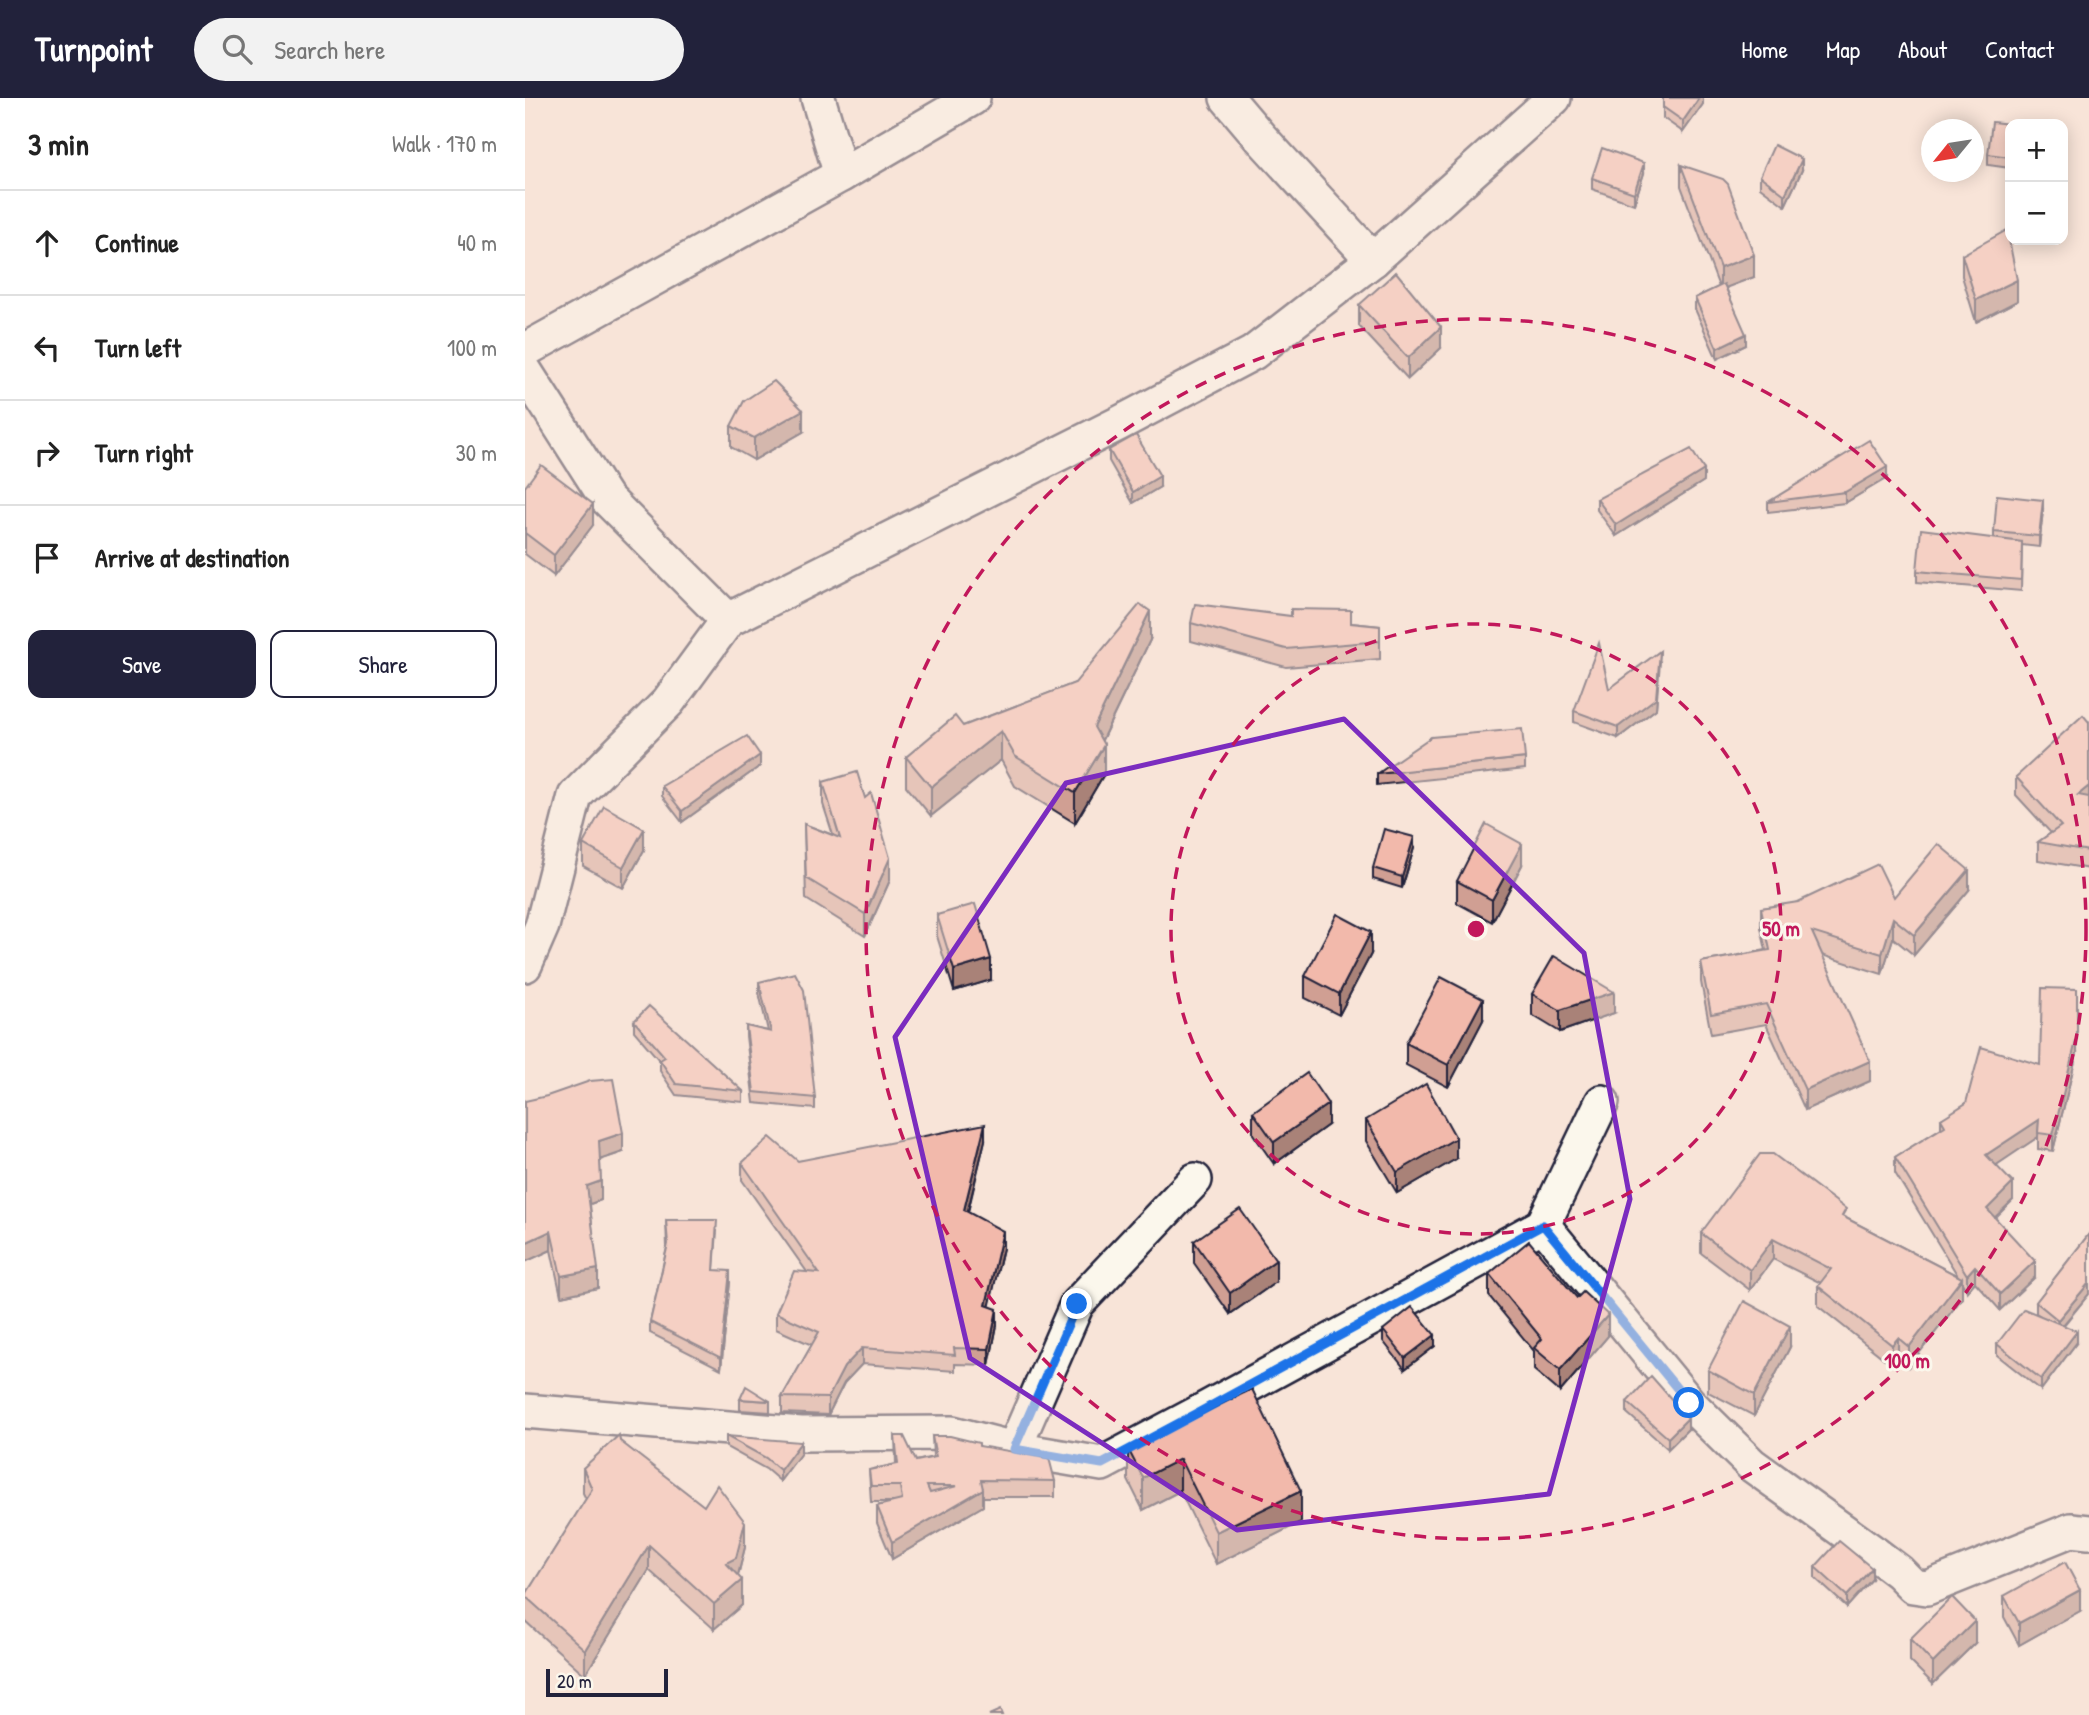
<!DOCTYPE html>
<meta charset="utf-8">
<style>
:root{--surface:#fff;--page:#f2f2f2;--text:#222;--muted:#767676;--line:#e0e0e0;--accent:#22223b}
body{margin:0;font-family:"Patrick Hand",sans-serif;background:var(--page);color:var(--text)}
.controls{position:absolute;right:21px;top:21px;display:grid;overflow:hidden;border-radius:14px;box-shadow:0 4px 18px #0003}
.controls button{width:63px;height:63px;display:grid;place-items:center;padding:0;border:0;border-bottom:2px solid var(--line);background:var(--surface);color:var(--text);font:35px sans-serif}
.compass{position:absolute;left:1396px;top:21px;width:63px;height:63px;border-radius:50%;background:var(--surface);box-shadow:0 4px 18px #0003;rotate:240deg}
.scale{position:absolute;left:21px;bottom:18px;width:122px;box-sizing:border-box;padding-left:7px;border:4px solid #22223b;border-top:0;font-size:19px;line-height:24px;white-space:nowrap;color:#22223b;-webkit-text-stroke:5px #fbf7ec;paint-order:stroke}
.stop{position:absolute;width:21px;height:21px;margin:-16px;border:5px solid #1a73e8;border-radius:50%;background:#fff}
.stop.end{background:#1a73e8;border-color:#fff;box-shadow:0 2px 7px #0008}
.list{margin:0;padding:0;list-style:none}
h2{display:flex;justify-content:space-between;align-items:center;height:91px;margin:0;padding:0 28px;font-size:30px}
h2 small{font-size:23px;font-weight:400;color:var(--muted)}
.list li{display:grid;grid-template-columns:46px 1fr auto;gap:21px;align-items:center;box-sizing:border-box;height:105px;padding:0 28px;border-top:2px solid var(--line)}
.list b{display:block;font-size:26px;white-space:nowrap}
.list em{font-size:23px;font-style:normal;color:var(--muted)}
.actions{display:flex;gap:14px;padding:21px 28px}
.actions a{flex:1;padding:16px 0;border:2px solid var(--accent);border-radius:14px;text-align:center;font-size:24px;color:var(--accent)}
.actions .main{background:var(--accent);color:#fff}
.icon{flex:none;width:38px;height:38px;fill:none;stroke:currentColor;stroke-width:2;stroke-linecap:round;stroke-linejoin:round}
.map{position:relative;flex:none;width:1564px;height:1617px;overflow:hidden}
header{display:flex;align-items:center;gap:42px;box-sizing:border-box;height:98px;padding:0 35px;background:var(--accent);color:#fff}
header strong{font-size:33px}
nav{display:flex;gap:38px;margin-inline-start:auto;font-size:24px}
.search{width:490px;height:63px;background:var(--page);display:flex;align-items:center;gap:18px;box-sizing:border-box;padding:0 24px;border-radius:38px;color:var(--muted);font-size:26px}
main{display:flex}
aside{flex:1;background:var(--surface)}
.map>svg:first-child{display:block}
</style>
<header>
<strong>Turnpoint</strong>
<div class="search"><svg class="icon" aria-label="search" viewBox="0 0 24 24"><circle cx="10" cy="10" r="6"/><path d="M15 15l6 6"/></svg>Search here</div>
<nav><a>Home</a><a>Map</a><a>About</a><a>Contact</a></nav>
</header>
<main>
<aside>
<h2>3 min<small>Walk · 170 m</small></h2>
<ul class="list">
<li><svg class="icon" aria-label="ahead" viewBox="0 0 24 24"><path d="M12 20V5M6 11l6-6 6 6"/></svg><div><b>Continue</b></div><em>40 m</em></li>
<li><svg class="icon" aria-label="left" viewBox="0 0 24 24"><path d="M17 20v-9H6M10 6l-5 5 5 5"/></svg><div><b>Turn left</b></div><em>100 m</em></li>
<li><svg class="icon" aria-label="right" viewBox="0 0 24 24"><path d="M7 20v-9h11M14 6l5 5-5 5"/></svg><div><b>Turn right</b></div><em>30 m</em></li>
<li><svg class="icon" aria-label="arrive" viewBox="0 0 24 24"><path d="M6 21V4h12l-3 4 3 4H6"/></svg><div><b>Arrive at destination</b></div></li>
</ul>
<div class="actions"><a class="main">Save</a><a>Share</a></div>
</aside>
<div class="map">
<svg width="1564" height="1617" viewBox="0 0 1564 1617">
<rect width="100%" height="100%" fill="#f8e4d8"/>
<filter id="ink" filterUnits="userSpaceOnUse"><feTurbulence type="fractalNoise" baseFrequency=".0143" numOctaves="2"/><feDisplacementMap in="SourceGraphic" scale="14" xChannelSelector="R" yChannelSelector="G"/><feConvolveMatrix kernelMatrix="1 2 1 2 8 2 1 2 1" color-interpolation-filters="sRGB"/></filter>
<g filter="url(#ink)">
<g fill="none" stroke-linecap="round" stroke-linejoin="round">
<defs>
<g id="street">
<path d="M293 0 316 77"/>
<path d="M702 0 735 39 848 162"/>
<path d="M0 252 316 77 448 0"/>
<path d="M0 273 81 400 203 522"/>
<path d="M0 867 17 828 50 698 143 604 203 522 593 326 728 255 848 162 1029 0"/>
<path d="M1018 1127 1077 1004"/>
<path d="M0 1313 276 1336 427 1335 489 1351 577 1366 671 1316 1018 1127 1164 1305 1227 1367 1349 1455 1374 1474 1388 1488 1402 1490 1546 1432 1564 1434"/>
<path d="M489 1351 552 1206 670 1082"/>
</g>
</defs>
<use href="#street" stroke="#22223b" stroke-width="38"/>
<use href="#street" stroke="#fbf7ec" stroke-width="33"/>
</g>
<g fill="#d09f93" stroke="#22223b" stroke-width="2">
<path d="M1138 0H1178V6L1158 34 1138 20Z"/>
<path d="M1485 26V70L1463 67V56Z"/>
<path d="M1156 67 1229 179 1201 189 1221 247 1192 261 1170 211V200L1194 189 1156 88Z"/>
<path d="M1277 72 1260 108 1235 89V78Z"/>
<path d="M1119 75 1109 106 1067 91V80Z"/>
<path d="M1437 157 1492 203 1451 224 1437 178Z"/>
<path d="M834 207 916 250 883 281 834 228Z"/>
<path d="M206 328 278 334 229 362 206 349Z"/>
<path d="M584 352 635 389 608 405 584 363Z"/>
<path d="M1362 380 1320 405 1243 414V404Z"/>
<path d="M1179 383 1091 438 1072 412V401Z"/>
<path d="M0 389 68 427 29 478 0 456Z"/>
<path d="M1518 412 1514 449 1497 447 1496 493 1392 484V473L1469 440V434Z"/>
<path d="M766 511 826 525 855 528V561L761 569 666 543V525L766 518Z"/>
<path d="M625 542 577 642 579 676 550 725 490 688 476 662 406 718 381 688V659L438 628 550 585Z"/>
<path d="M1135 564 1131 611 1093 640 1049 624V613L1084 591Z"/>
<path d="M1564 624V771L1513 762V744L1526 735 1491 697V679Z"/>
<path d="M1000 660V671L852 687V676Z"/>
<path d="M235 668 157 724 137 698V688Z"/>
<path d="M298 684 365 782 340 838 281 801 279 726 308 737 298 706Z"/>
<path d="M58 746 119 752 98 790 58 768Z"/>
<path d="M889 750 877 790 848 781V770Z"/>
<path d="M997 767 967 824 932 805V783Z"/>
<path d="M1444 792 1389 857 1368 840 1357 876 1297 857 1345 983 1280 1012 1241 926 1186 936 1176 884V864L1241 852 1236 830V810Z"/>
<path d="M412 817 466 882 429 893 412 838Z"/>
<path d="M846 856 814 917 780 900V878Z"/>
<path d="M234 884 290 1000V1011L229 1005 221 938V928L243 933 234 895Z"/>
<path d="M1007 896 1089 915 1035 934 1007 917Z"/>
<path d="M958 922 923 989 881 967V945Z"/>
<path d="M109 923 218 993V1004L151 997 135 973V963L109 933Z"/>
<path d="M1552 955 1528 1053 1513 1051V1039L1470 1067 1488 1102 1470 1120 1510 1179 1475 1212 1450 1184 1442 1193 1437 1185V1200L1384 1268 1373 1260 1367 1267 1293 1208V1188L1296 1185 1248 1161 1225 1192 1176 1155V1135L1321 1120 1433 1178 1370 1075V1059L1416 1030V1021L1515 967Z"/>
<path d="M0 1003 98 1054 75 1062 76 1102 65 1106 73 1190 36 1198 26 1152 0 1164Z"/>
<path d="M728 1014 803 1027 749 1066 728 1036Z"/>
<path d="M841 1022 931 1061 872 1095 841 1043Z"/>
<path d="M460 1042 443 1114 478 1150 464 1208 472 1227 464 1267 430 1266V1273L337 1266 319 1285 303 1317 257 1315V1299L287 1247 251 1231V1215L282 1174 217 1082V1065L273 1063Z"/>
<path d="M141 1122 192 1133 189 1172 205 1184 196 1271 125 1235V1224L142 1149Z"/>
<path d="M1564 1136V1196L1538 1228 1552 1244 1516 1292 1472 1257V1246L1514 1217 1511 1215V1204Z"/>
<path d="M669 1143 751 1184 705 1216 669 1165Z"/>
<path d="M964 1176 1083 1238 1035 1294 1009 1272V1253L964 1198Z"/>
<path d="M858 1232 910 1248 880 1271 858 1243Z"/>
<path d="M1265 1249 1229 1318 1183 1294V1272Z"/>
<path d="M727 1291 776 1424 691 1466 655 1393 618 1412 603 1382V1351Z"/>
<path d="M215 1301 245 1303V1314L215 1312Z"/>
<path d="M1102 1304 1163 1331 1143 1351 1102 1315Z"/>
<path d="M201 1338 276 1355 255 1383 241 1371 201 1349Z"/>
<path d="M370 1338 391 1363 408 1359 407 1338 454 1348 530 1383V1399H458V1408L367 1461 352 1425V1408L368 1404H346L344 1372 371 1366Z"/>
<path d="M95 1343 220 1449 213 1478 217 1507 189 1531 124 1472 60 1577 0 1523V1498L61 1401 58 1395V1370Z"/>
<path d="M1290 1469 1347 1481 1322 1509 1290 1480Z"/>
<path d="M1479 1498 1555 1513 1494 1547 1479 1519Z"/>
<path d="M1385 1541 1450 1545 1408 1586 1385 1563Z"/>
</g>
<g fill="#a98278" stroke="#22223b" stroke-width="2">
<path d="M1174 0H1178V6L1158 34V23Z"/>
<path d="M1277 61V72L1260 108V97Z"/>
<path d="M1119 65V75L1109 106V95Z"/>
<path d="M1229 157V179L1195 192V170Z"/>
<path d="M1492 182V203L1451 224V202Z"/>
<path d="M916 229V250L883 281V260Z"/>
<path d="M1221 236V247L1192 261V250Z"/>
<path d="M278 312V334L229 362V340Z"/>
<path d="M1362 369V380L1320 405V394Z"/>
<path d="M1179 372V383L1091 438V427Z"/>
<path d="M635 378V389L608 405V394Z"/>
<path d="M1518 402V412L1514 449V438Z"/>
<path d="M68 406V427L29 478V457Z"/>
<path d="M625 513V542L569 658V629Z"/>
<path d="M1135 553 1131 611 1093 640V629Z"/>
<path d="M476 633V662L406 718V689Z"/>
<path d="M579 647V676L550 725V695Z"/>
<path d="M235 657V668L157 724V713Z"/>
<path d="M1564 688V706L1553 697Z"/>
<path d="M119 731V752L98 790V769Z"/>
<path d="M889 739V750L877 790V779Z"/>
<path d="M997 746V767L967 824V802Z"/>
<path d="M365 760V782L340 838V816Z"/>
<path d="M1444 772V792L1389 857V837Z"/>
<path d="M1368 820V840L1357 876V856Z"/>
<path d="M846 834V856L814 917V896Z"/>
<path d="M466 861V882L429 893V872Z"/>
<path d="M1552 891V955L1528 1053V1037Z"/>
<path d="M1089 894V915L1035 934V912Z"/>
<path d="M958 901V922L923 989V967Z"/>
<path d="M1345 963V983L1280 1012V992Z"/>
<path d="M803 1006V1027L749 1066V1044Z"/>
<path d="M1514 1022 1513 1039 1461 1074V1057Z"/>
<path d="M460 1026V1042L439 1128V1112Z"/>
<path d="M98 1035V1054L74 1062V1043Z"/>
<path d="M931 1040V1061L872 1095V1074Z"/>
<path d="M76 1083V1102L62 1107V1088Z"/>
<path d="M1488 1085V1102L1462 1127V1111Z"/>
<path d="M26 1133V1152L0 1164V1145Z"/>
<path d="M478 1133V1150L461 1223V1207Z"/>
<path d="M1248 1141V1161L1225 1192V1172Z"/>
<path d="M751 1162V1184L705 1216V1195Z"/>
<path d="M1510 1163V1179L1475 1212V1196Z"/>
<path d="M1450 1168V1184L1442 1193V1177Z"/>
<path d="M73 1171V1190L36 1198V1178Z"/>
<path d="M205 1173V1184L196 1271V1260Z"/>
<path d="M1437 1180V1200L1384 1268V1249Z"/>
<path d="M1564 1185V1196L1533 1233V1222Z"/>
<path d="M472 1211V1227L464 1267V1251Z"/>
<path d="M1083 1217V1238L1035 1294V1272Z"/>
<path d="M1265 1228V1249L1229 1318V1297Z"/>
<path d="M1552 1233V1244L1516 1292V1281Z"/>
<path d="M910 1237V1248L880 1271V1260Z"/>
<path d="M1373 1240V1260L1367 1267V1247Z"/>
<path d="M337 1250V1266L319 1285 303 1317V1300L319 1269Z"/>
<path d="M1163 1320V1331L1143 1351V1340Z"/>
<path d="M276 1344V1355L255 1383V1372Z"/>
<path d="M655 1361V1393L618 1412V1380Z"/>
<path d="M458 1391V1408L367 1461V1444Z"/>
<path d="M776 1393V1424L691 1466V1434Z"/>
<path d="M220 1424V1449L211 1485 201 1465Z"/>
<path d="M124 1447V1472L60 1577V1552Z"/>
<path d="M1347 1470V1481L1322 1509V1498Z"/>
<path d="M217 1482V1507L189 1531V1506Z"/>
<path d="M1555 1492V1513L1494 1547V1525Z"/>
<path d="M1450 1523V1545L1408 1586V1565Z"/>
</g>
<g fill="#f2b9ab" stroke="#22223b" stroke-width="2" fill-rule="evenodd">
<path d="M1138 0H1174L1158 23 1138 9Z"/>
<path d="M1467 24 1485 26V59L1463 56Z"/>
<path d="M1249 47 1277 61 1260 97 1235 78Z"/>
<path d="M1077 50 1119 65 1109 95 1067 80Z"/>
<path d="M1156 67 1198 81 1203 86 1229 157 1195 170Z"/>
<path d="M1482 132 1492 182 1451 202 1437 157Z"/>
<path d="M871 174 916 229 883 260 834 207Z"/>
<path d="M1199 186 1221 236 1192 250 1170 200Z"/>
<path d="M249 283 278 312 229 340 206 328 219 303Z"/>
<path d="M611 337 635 378 608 394 584 352Z"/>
<path d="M1344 342 1362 369 1320 394 1243 404Z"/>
<path d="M1166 351 1179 372 1091 427 1072 401Z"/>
<path d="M16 367 68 406 29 457 0 435V389Z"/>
<path d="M1472 397 1518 402 1514 438 1469 434Z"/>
<path d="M1396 431 1497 444 1496 482 1392 473Z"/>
<path d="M615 506 625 513 569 629 579 647 550 695 490 658 476 633 406 689 381 659 430 618 438 628 550 585Z"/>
<path d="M670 506 766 518V511L826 512V525L855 528V543L761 551 666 525Z"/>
<path d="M1074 545 1084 591 1135 553 1131 600 1093 629 1049 613Z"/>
<path d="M1558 617 1564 624V688L1553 697 1564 699V753L1513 744 1536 728 1491 679Z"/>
<path d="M997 631 1000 660 852 676 906 639Z"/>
<path d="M222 638 235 657 157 713 137 688Z"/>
<path d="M332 674 340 700 346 695 365 760 340 816 281 780 279 726 315 740 298 684Z"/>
<path d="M79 708 119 731 98 769 58 746Z"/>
<path d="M961 726 997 746 967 802 932 783Z"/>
<path d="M859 731 889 739 877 779 848 770Z"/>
<path d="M1413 746 1444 772 1389 837 1368 820 1357 856 1287 834 1345 963 1280 992 1241 906 1186 916 1176 864 1245 852 1236 810 1273 804 1353 766 1369 799Z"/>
<path d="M450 806 466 861 429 872 412 817Z"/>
<path d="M812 816 846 834 814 896 780 878Z"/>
<path d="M1029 858 1089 894 1035 912 1007 896Z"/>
<path d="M270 875 279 892 290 1000 229 994 221 928 246 934 234 884Z"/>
<path d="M916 879 958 901 923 967 881 945Z"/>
<path d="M1517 890 1552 891V939L1528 1037 1513 1035 1514 1022 1461 1057 1488 1085 1462 1111 1510 1163 1475 1196 1450 1168 1442 1177 1370 1059 1420 1028 1416 1021 1441 1005 1456 949 1515 967Z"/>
<path d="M124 908 218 993 151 986 135 962 140 959 109 923Z"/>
<path d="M782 975 803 1006 749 1044 728 1014Z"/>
<path d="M88 981 98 1035 74 1043 76 1083 62 1088 73 1171 36 1178 26 1133 0 1145V1003L22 998 65 983Z"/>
<path d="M901 986 931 1040 872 1074 841 1022Z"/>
<path d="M460 1026 439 1112 478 1133 461 1207 472 1211 464 1251 429 1250 430 1257 337 1250 319 1269 303 1300 257 1299 294 1234 251 1215 269 1173 294 1175 217 1065 245 1039 273 1063Z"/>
<path d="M1235 1056H1248L1321 1111 1317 1118 1437 1180 1384 1249 1373 1240 1367 1247 1293 1188 1306 1171 1248 1141 1225 1172 1176 1135Z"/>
<path d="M715 1111 751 1162 705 1195 669 1143Z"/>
<path d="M141 1122H192L189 1172 205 1173 196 1260 125 1224 143 1146Z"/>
<path d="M1564 1136V1185L1533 1222 1511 1204Z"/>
<path d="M1004 1143 1052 1200 1058 1194 1083 1217 1035 1272 1009 1250 1017 1241 964 1176Z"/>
<path d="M1219 1203 1265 1228 1229 1297 1183 1272Z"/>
<path d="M887 1209 910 1237 880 1260 858 1232Z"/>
<path d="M1499 1211 1552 1233 1516 1281 1472 1246Z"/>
<path d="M1126 1278 1163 1320 1143 1340 1102 1304Z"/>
<path d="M221 1288 245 1303 215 1301Z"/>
<path d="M727 1291 776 1393 691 1434 655 1361 618 1380 603 1351Z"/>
<path d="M94 1337 95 1343 179 1408 192 1387 220 1424 211 1460 201 1465 217 1482 189 1506 124 1447 60 1552 0 1498 67 1391 58 1370Z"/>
<path d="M201 1338 276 1344 255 1372 241 1360Z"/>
<path d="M370 1338H379L391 1363 411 1359 407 1338H425L454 1345V1348L524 1360 530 1383 456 1382 458 1391 367 1444 352 1408 377 1402 375 1388H346L344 1372 373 1366ZM402 1388H432L405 1395Z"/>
<path d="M1314 1443 1347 1470 1322 1498 1290 1469Z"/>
<path d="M1540 1464 1555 1492 1494 1525 1479 1498Z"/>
<path d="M1427 1499 1450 1523 1408 1565 1385 1541Z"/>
<path d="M475 1612 477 1617H464Z"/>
</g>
</g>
<g fill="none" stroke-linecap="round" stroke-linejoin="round" filter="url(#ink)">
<path stroke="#1a73e8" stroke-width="9" d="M552 1206 489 1351 577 1366 671 1316 1018 1127 1164 1305"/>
</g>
<path d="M0 0H1564V1617H0ZM819 621 1059 855 1105 1101 1024 1396 712 1432 445 1260 370 939 541 685Z" fill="#f8e4d8" fill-opacity=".55" fill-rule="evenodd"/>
<path fill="none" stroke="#7b2cbf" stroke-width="5" stroke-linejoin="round" d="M819 621 1059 855 1105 1101 1024 1396 712 1432 445 1260 370 939 541 685Z"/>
<g fill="none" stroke="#c2185b" stroke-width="3.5" stroke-dasharray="12 9">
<circle cx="951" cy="831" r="305"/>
<circle cx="951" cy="831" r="610"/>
</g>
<circle cx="951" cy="831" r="10" fill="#c2185b" stroke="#fbf7ec" stroke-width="3.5"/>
<g font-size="21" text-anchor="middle" font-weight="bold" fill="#c2185b" stroke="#fbf7ec" stroke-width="6" stroke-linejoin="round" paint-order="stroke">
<text x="1256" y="838">50 m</text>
<text x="1382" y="1270">100 m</text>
</g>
</svg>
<div class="controls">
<button>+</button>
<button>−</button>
</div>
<svg class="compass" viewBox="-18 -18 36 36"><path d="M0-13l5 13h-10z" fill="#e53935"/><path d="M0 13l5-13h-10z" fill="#767676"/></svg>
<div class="scale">20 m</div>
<div class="stop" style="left:1164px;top:1305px"></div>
<div class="stop end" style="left:552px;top:1206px"></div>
</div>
</main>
